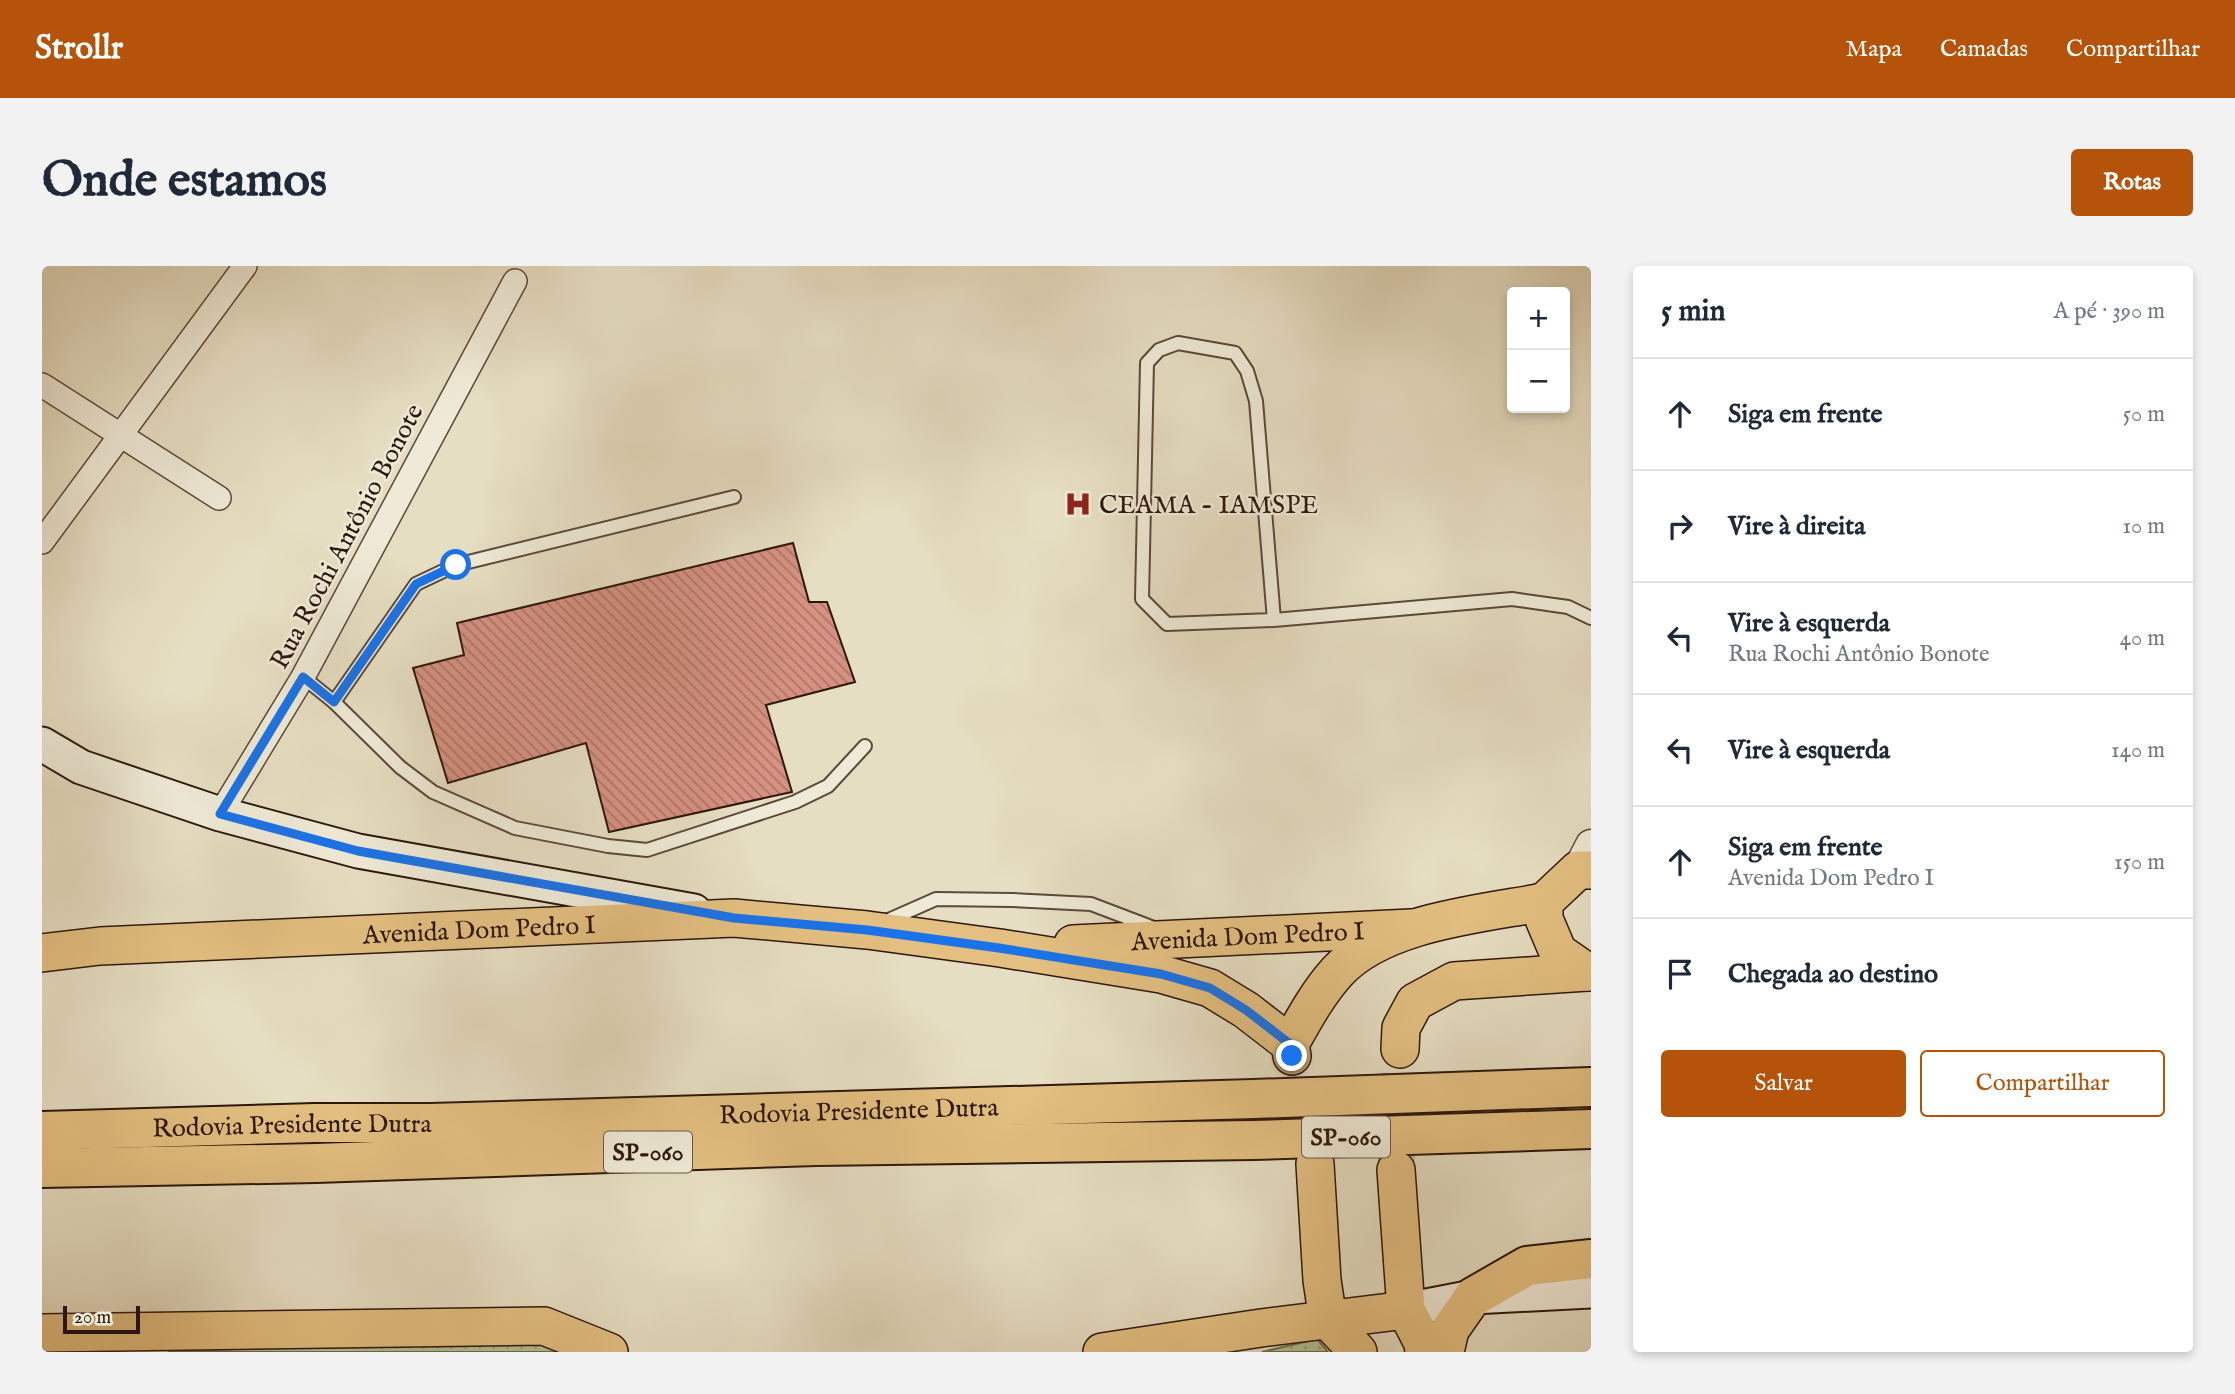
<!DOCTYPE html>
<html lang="pt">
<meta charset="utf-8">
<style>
:root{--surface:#fff;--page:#f2f2f3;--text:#1f2937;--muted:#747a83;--line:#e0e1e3;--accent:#b45309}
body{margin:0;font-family:"IM FELL English",serif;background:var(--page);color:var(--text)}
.controls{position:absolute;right:21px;top:21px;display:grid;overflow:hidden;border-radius:7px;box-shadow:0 4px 10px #0003}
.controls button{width:63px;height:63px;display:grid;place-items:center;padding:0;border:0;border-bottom:2px solid var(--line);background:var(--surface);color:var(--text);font:35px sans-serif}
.scale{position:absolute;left:21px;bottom:18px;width:77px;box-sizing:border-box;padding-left:7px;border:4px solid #2d170c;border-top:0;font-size:19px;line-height:24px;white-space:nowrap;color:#2d170c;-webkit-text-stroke:5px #efead7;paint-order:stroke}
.stop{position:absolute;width:21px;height:21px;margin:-16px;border:5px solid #1a73e8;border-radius:50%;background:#fff}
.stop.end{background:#1a73e8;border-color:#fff;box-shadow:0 2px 7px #0008}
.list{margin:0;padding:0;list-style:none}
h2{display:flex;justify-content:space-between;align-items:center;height:91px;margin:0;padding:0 28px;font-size:30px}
h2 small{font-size:23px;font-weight:400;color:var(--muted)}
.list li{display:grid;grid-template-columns:46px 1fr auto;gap:21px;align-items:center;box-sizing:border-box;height:112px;padding:0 28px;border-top:2px solid var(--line)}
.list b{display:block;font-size:26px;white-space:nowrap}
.list p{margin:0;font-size:23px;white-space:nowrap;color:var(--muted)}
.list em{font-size:23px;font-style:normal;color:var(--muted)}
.actions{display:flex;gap:14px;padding:21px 28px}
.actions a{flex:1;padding:16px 0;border:2px solid var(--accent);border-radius:7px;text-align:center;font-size:24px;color:var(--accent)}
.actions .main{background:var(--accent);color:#fff}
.icon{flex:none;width:38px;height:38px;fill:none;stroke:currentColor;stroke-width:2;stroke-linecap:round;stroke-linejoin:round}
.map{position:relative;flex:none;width:1549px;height:1086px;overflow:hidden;border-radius:7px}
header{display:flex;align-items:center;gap:42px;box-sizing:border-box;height:98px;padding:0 35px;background:var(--accent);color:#fff}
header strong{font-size:33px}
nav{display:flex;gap:38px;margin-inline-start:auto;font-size:24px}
.intro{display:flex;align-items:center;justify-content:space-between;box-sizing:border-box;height:168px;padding:0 42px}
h1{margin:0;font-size:49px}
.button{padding:18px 32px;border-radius:7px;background:var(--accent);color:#fff;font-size:24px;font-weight:700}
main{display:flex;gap:42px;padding:0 42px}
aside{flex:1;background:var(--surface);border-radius:7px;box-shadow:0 4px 10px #0003}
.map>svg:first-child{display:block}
</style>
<header>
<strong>Strollr</strong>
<nav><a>Mapa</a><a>Camadas</a><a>Compartilhar</a></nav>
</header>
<div class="intro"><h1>Onde estamos</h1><a class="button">Rotas</a></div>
<main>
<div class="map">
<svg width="1549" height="1086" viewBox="0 0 1549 1086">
<defs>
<pattern id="park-dots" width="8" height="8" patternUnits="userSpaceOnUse" patternTransform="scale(1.75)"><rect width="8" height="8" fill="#b3c295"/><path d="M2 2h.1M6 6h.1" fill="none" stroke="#9aa67f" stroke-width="1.8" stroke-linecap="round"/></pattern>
<pattern id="building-back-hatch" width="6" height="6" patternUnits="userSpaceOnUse" patternTransform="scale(1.75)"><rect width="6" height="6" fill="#d69181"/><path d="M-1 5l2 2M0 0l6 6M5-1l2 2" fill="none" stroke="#ae7568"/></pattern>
</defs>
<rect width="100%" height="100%" fill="#e6dec2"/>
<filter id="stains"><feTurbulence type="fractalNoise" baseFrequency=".00286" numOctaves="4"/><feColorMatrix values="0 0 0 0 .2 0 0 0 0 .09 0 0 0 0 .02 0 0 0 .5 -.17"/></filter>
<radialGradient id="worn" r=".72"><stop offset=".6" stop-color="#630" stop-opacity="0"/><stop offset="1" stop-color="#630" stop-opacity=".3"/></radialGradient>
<g fill="url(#park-dots)" stroke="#706c50" stroke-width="2">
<path d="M497 1070 529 1086H126Z"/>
<path d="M1275 1073 1286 1086H1220Z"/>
</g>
<path fill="url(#building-back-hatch)" stroke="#2d170c" stroke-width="2" d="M751 277 767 336H785L813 416 724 439 750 526 567 566 544 477 406 517 371 402 422 389 415 357Z"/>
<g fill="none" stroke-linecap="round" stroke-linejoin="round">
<path stroke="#c1b69e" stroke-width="37" stroke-dasharray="37 18" stroke-linecap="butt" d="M1354 899 1358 783"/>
<defs>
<g id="service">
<path d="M1232 354 1214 135 1205 105 1193 87 1136 77 1117 84 1105 97 1100 333 1125 358 1232 354 1470 333 1526 341 1549 352"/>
<path d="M261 411 292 436 358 501 391 526 473 562 566 580 605 584 753 536 786 520 823 480"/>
<path d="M292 436 374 318 414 299 692 231"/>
<path d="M842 656 894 633 971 634 1049 638 1112 662"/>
</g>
<g id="minor">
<path d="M0 119 177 232"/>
<path d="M0 276 203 0"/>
<path d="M178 548 261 411 473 15"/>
</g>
<path id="tertiary" d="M1536 604 1549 579"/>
<g id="secondary">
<path d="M0 478 39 501 178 548 316 585 652 645"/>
<path d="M1364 1044 1431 1031 1549 1025"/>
</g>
<g id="primary">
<path d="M1549 604H1536L1502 636V653L1516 686 1545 706H1549"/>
<path id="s1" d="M1031 678 1369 662"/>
<path id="s2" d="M0 687 58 680 692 652 825 664 958 682 1119 708 1168 722 1204 744 1248 778 1250 790"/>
<path d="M1248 778C1262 753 1276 727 1295 706 1341 656 1438 648 1502 636"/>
<path d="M1358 783 1359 762 1373 736 1412 715 1545 706"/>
<path d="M1273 898 1280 1014 1286 1054 1316 1086"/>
<path d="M1354 904 1364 1044 1381 1077 1382 1086"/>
<path d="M0 1067 502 1060 567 1086"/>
<path d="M1060 1086 1219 1062 1364 1044"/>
<path d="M1403 1086 1408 1064 1431 1031"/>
</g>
<g id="motorway">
<path id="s3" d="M0 865 273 857H388L1211 833 1549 821"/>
<path d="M0 902 274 897 774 880 1212 874 1549 863"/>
<path d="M1431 1031 1485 1000 1549 993"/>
</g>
</defs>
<use href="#service" stroke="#5b493a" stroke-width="16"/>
<use href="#minor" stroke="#5b493a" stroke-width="26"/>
<use href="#tertiary" stroke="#5b493a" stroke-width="33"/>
<use href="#secondary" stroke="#2d170c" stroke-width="37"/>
<use href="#primary" stroke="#2d170c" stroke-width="40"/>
<use href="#motorway" stroke="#2d170c" stroke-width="42"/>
<use href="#service" stroke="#efead7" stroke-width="12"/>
<use href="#minor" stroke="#efead7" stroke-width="23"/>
<use href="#tertiary" stroke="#efead7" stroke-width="30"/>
<use href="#secondary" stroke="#efead7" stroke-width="33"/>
<use href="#primary" stroke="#e3bf81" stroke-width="37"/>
<use href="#motorway" stroke="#e3bf81" stroke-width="38"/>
</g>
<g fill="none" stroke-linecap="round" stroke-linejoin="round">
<path stroke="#1a73e8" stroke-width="9" d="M414 299 374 318 292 436 261 411 178 548 316 585 692 652 825 664 957 682 1119 708 1168 722 1204 744 1248 778 1250 790"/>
</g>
<defs>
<symbol id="hospital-bare" viewBox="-9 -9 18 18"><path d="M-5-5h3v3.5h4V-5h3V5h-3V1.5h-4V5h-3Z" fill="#8f2418" stroke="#efead7" stroke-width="2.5" paint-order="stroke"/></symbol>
</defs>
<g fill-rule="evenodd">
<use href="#hospital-bare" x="1017" y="219" width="38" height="38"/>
</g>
<g text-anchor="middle" stroke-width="5" stroke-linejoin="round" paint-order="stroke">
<g fill="#efead7" stroke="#675649" stroke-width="2">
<rect x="1260" y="850.5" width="88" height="41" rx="5"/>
<rect x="562" y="865.5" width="88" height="41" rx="5"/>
</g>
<g font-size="24" font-weight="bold" fill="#2d170c">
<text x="1304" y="879">SP-060</text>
<text x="606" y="894">SP-060</text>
</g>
<g font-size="26" fill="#2d170c" stroke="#efead7" text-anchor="start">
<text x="1057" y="247">CEAMA - IAMSPE</text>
</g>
<g font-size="26" fill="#2d170c" stroke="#efead7">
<text transform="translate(304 270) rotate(-62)" y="9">Rua Rochi Antônio Bonote</text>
<text dy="9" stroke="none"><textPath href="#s2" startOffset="438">Avenida Dom Pedro I</textPath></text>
<text dy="9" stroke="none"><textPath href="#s1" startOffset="175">Avenida Dom Pedro I</textPath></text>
<text dy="9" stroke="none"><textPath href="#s3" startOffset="817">Rodovia Presidente Dutra</textPath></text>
<text dy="9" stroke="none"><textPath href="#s3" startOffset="250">Rodovia Presidente Dutra</textPath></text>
</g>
</g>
<rect width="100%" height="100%" filter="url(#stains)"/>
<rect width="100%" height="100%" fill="url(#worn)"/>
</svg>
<div class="controls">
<button>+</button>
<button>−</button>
</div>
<div class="scale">20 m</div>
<div class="stop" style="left:414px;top:299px"></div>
<div class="stop end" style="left:1250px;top:790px"></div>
</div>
<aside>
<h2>5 min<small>A pé · 390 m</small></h2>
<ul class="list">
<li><svg class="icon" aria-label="ahead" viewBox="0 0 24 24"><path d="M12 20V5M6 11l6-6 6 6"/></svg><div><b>Siga em frente</b></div><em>50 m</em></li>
<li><svg class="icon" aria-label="right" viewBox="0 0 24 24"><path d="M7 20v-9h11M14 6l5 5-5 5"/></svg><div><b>Vire à direita</b></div><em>10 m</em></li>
<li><svg class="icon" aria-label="left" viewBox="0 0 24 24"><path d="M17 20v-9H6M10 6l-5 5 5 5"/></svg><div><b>Vire à esquerda</b><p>Rua Rochi Antônio Bonote</p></div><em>40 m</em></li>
<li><svg class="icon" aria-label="left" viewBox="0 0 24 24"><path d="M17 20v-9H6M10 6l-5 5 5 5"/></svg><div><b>Vire à esquerda</b></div><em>140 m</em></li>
<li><svg class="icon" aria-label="ahead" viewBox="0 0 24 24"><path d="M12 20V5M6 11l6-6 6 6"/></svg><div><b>Siga em frente</b><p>Avenida Dom Pedro I</p></div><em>150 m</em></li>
<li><svg class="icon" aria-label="arrive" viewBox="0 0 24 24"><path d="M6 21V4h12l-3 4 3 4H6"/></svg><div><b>Chegada ao destino</b></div></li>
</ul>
<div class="actions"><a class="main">Salvar</a><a>Compartilhar</a></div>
</aside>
</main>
